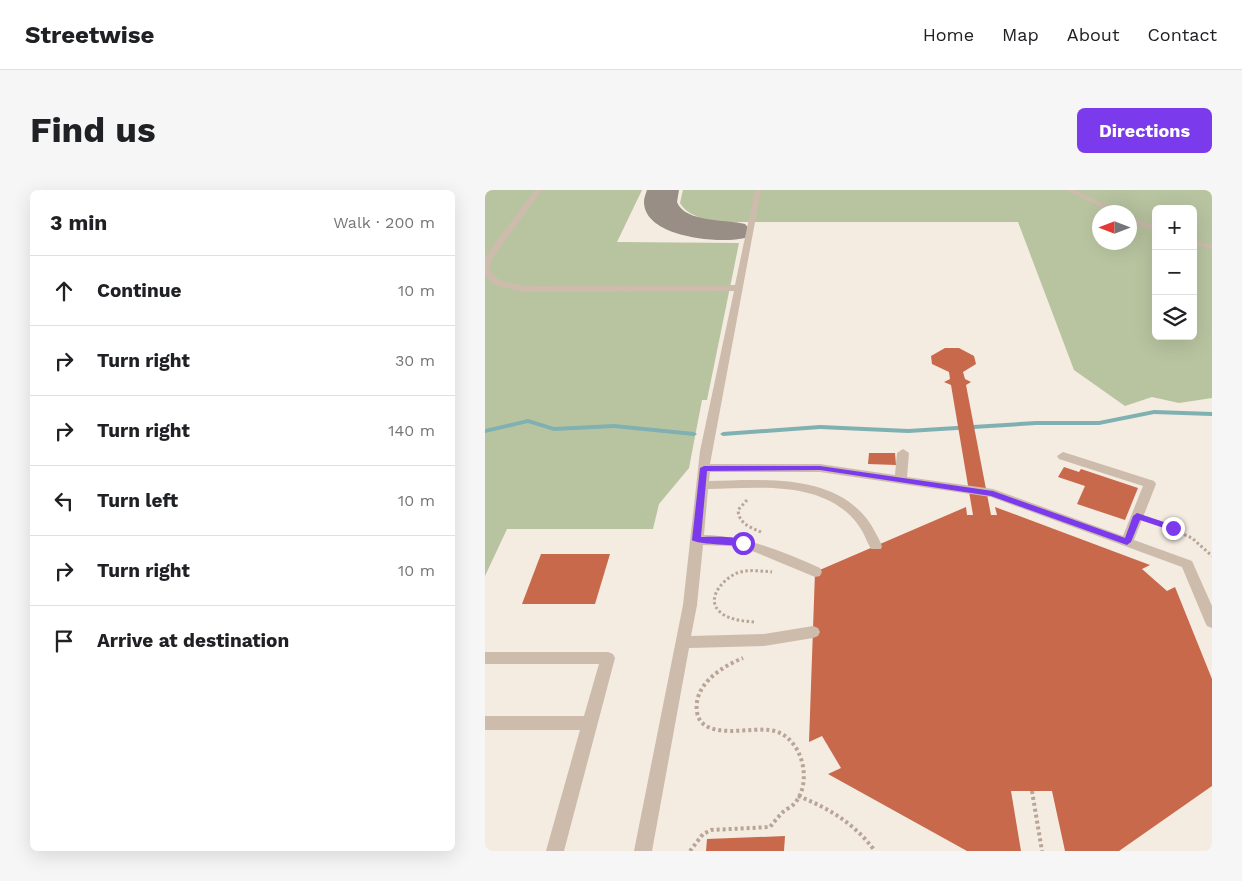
<!DOCTYPE html>
<meta charset="utf-8">
<style>
:root{--surface:#fff;--page:#f6f6f6;--text:#202124;--muted:#757577;--line:#e0e0e0;--accent:#7c3aed}
body{margin:0;font-family:"Work Sans",sans-serif;background:var(--page);color:var(--text)}
.controls{position:absolute;right:15px;top:15px;display:grid;overflow:hidden;border-radius:8px;box-shadow:0 5px 20px #0002}
.controls button{width:45px;height:45px;display:grid;place-items:center;padding:0;border:0;border-bottom:1px solid var(--line);background:var(--surface);color:var(--text);font:25px sans-serif}
.compass{position:absolute;left:607px;top:15px;width:45px;height:45px;border-radius:50%;background:var(--surface);box-shadow:0 5px 20px #0002;rotate:270deg}
.stop{position:absolute;width:15px;height:15px;margin:-11px;border:4px solid #7c3aed;border-radius:50%;background:#fff}
.stop.end{background:#7c3aed;border-color:#fff;box-shadow:0 1px 5px #0008}
.list{margin:0;padding:0;list-style:none}
h2{display:flex;justify-content:space-between;align-items:center;height:65px;margin:0;padding:0 20px;font-size:21px}
h2 small{font-size:16px;font-weight:400;color:var(--muted)}
.list li{display:grid;grid-template-columns:32px 1fr auto;gap:15px;align-items:center;box-sizing:border-box;height:70px;padding:0 20px;border-top:1px solid var(--line)}
.list b{display:block;font-size:19px;white-space:nowrap}
.list em{font-size:16px;font-style:normal;color:var(--muted)}
.icon{flex:none;width:28px;height:28px;fill:none;stroke:currentColor;stroke-width:2;stroke-linecap:round;stroke-linejoin:round}
.map{position:relative;flex:none;width:727px;height:661px;overflow:hidden;border-radius:8px}
header{display:flex;align-items:center;gap:30px;box-sizing:border-box;height:70px;padding:0 25px;background:var(--surface);border-bottom:1px solid var(--line)}
header strong{font-size:24px}
nav{display:flex;gap:28px;margin-inline-start:auto;font-size:18px}
.intro{display:flex;align-items:center;justify-content:space-between;box-sizing:border-box;height:120px;padding:0 30px}
h1{margin:0;font-size:35px}
.button{padding:12px 22px;border-radius:8px;background:var(--accent);color:#fff;font-size:18px;font-weight:700}
main{display:flex;gap:30px;padding:0 30px}
aside{flex:1;background:var(--surface);border-radius:8px;box-shadow:0 5px 20px #0002}
.map>svg:first-child{display:block}
</style>
<header>
<strong>Streetwise</strong>
<nav><a>Home</a><a>Map</a><a>About</a><a>Contact</a></nav>
</header>
<div class="intro"><h1>Find us</h1><a class="button">Directions</a></div>
<main>
<aside>
<h2>3 min<small>Walk · 200 m</small></h2>
<ul class="list">
<li><svg class="icon" aria-label="ahead" viewBox="0 0 24 24"><path d="M12 20V5M6 11l6-6 6 6"/></svg><div><b>Continue</b></div><em>10 m</em></li>
<li><svg class="icon" aria-label="right" viewBox="0 0 24 24"><path d="M7 20v-9h11M14 6l5 5-5 5"/></svg><div><b>Turn right</b></div><em>30 m</em></li>
<li><svg class="icon" aria-label="right" viewBox="0 0 24 24"><path d="M7 20v-9h11M14 6l5 5-5 5"/></svg><div><b>Turn right</b></div><em>140 m</em></li>
<li><svg class="icon" aria-label="left" viewBox="0 0 24 24"><path d="M17 20v-9H6M10 6l-5 5 5 5"/></svg><div><b>Turn left</b></div><em>10 m</em></li>
<li><svg class="icon" aria-label="right" viewBox="0 0 24 24"><path d="M7 20v-9h11M14 6l5 5-5 5"/></svg><div><b>Turn right</b></div><em>10 m</em></li>
<li><svg class="icon" aria-label="arrive" viewBox="0 0 24 24"><path d="M6 21V4h12l-3 4 3 4H6"/></svg><div><b>Arrive at destination</b></div></li>
</ul>
</aside>
<div class="map">
<svg width="727" height="661" viewBox="0 0 727 661">
<rect width="100%" height="100%" fill="#f4ebe1"/>
<g fill="#b8c4a0" fill-rule="evenodd">
<path d="M0 0H157L132 52 254 53 222 210H217L204 278 174 314 168 339H22L0 386Z"/>
<path d="M198 0H727V208L694 213 667 207 640 216 589 180 533 32H239C224 30 204 28 195 13ZM671 19H708V146H671ZM614 22H644V52H614Z"/>
</g>
<g fill="none" stroke-linecap="round" stroke-linejoin="round">
<g fill="#7fb0b2" fill-rule="evenodd">
<path d="M669 220 727 222V226L669 224 614 235H551L423 243 335 239 238 246 235 244 238 242 335 235 423 239 551 231H614Z"/>
<path d="M43 229 69 237 129 234 209 242 212 244 209 246 129 238 69 241 43 233 0 243V239Z"/>
</g>
<path fill="#988e86" fill-rule="evenodd" d="M162 0H194L192 12C200 33 242 29 260 34L266 41 260 48C236 54 158 48 159 11 159 8 161 3 162 0Z"/>
</g>
<g fill="#c8694b">
<path d="M460 158H474L489 166 491 174 478 182 480 189 486 192 481 195 506 325H512L510 317 665 375 657 379 682 401 690 397 727 489V596L634 661H580L567 601H526L536 661H482L343 584 356 578 337 546 324 552 330 382 481 317 482 325H488L466 195 459 192 465 189 464 182 447 174 446 166Z"/>
<path d="M384 263H410L411 275 383 274Z"/>
<path d="M579 277 594 282 596 279 653 298 640 330 592 314 600 296 573 287Z"/>
<path d="M56 364H125L110 414H37Z"/>
<path d="M300 646 299 661H221L222 649Z"/>
</g>
<g fill="none" stroke-linecap="round" stroke-linejoin="round">
<g stroke="#b9a596" stroke-width="3" stroke-dasharray="2.5 2.5" stroke-linecap="butt">
<path d="M262 310 253 320C254 334 265 337 276 342"/>
<path d="M667 331 707 348 727 366"/>
<path d="M269 432C258 431 244 430 235 422 220 409 238 389 252 383 263 379 276 381 287 382"/>
</g>
<g stroke="#b9a596" stroke-width="4" stroke-dasharray="3 3" stroke-linecap="butt">
<path d="M547 601 557 661"/>
<path d="M313 606C344 618 370 634 390 661"/>
<path d="M205 661 218 644 226 640 285 637C289 632 293 627 298 622 301 619 307 617 310 613 329 590 316 543 284 540 265 538 242 545 223 537 217 534 213 529 212 522 208 495 236 477 258 468"/>
</g>
<g fill="#cdbbac" fill-rule="evenodd">
<path d="M50 0H57L7 69 4 81 16 91 38 96 250 95 270 0H276L225 274H335L410 285 412 263 418 259 424 263 422 287 508 299 638 346 658 296 574 269 572 266 578 262 669 291 671 294 649 350 707 371 727 416V438L722 436 720 432 697 377 506 307 335 282H225L224 291C276 290 346 283 382 329 388 337 393 347 397 356L396 359H386C382 352 379 343 374 336 341 289 272 298 223 299L219 345C261 346 297 361 335 378L337 382 335 386 330 387 270 362 245 356 218 355 212 415 206 446 279 444 328 436 333 438 335 442 333 446 328 448 279 456 204 458 167 661H149L198 415 215 261 249 101 38 102 10 95 0 86V67Z"/>
<path d="M581 0H590L635 22H626Z"/>
<path d="M644 27 671 36V41L644 32Z"/>
<path d="M708 50 727 55V59L708 54Z"/>
<path d="M0 462H123L128 464 130 468 79 661H61L95 540H0V526H99L114 474H0Z"/>
</g>
</g>
<path fill="#7c3aed" d="M219 276H335L508 301 640 348 648 326 652 323 691 336 692 338 688 341 655 330 646 352 642 355 506 306 335 280 222 281 216 347C229 347 253 345 263 353L258 356C249 355 210 354 207 350L215 278Z"/>
</svg>
<div class="controls">
<button>+</button>
<button>−</button>
<button><svg class="icon" aria-label="layers" viewBox="0 0 24 24"><path d="M12 4l9 5-9 5-9-5zM3 14l9 5 9-5"/></svg></button>
</div>
<svg class="compass" viewBox="-18 -18 36 36"><path d="M0-13l5 13h-10z" fill="#e53935"/><path d="M0 13l5-13h-10z" fill="#757577"/></svg>
<div class="stop" style="left:258px;top:353px"></div>
<div class="stop end" style="left:688px;top:338px"></div>
</div>
</main>
